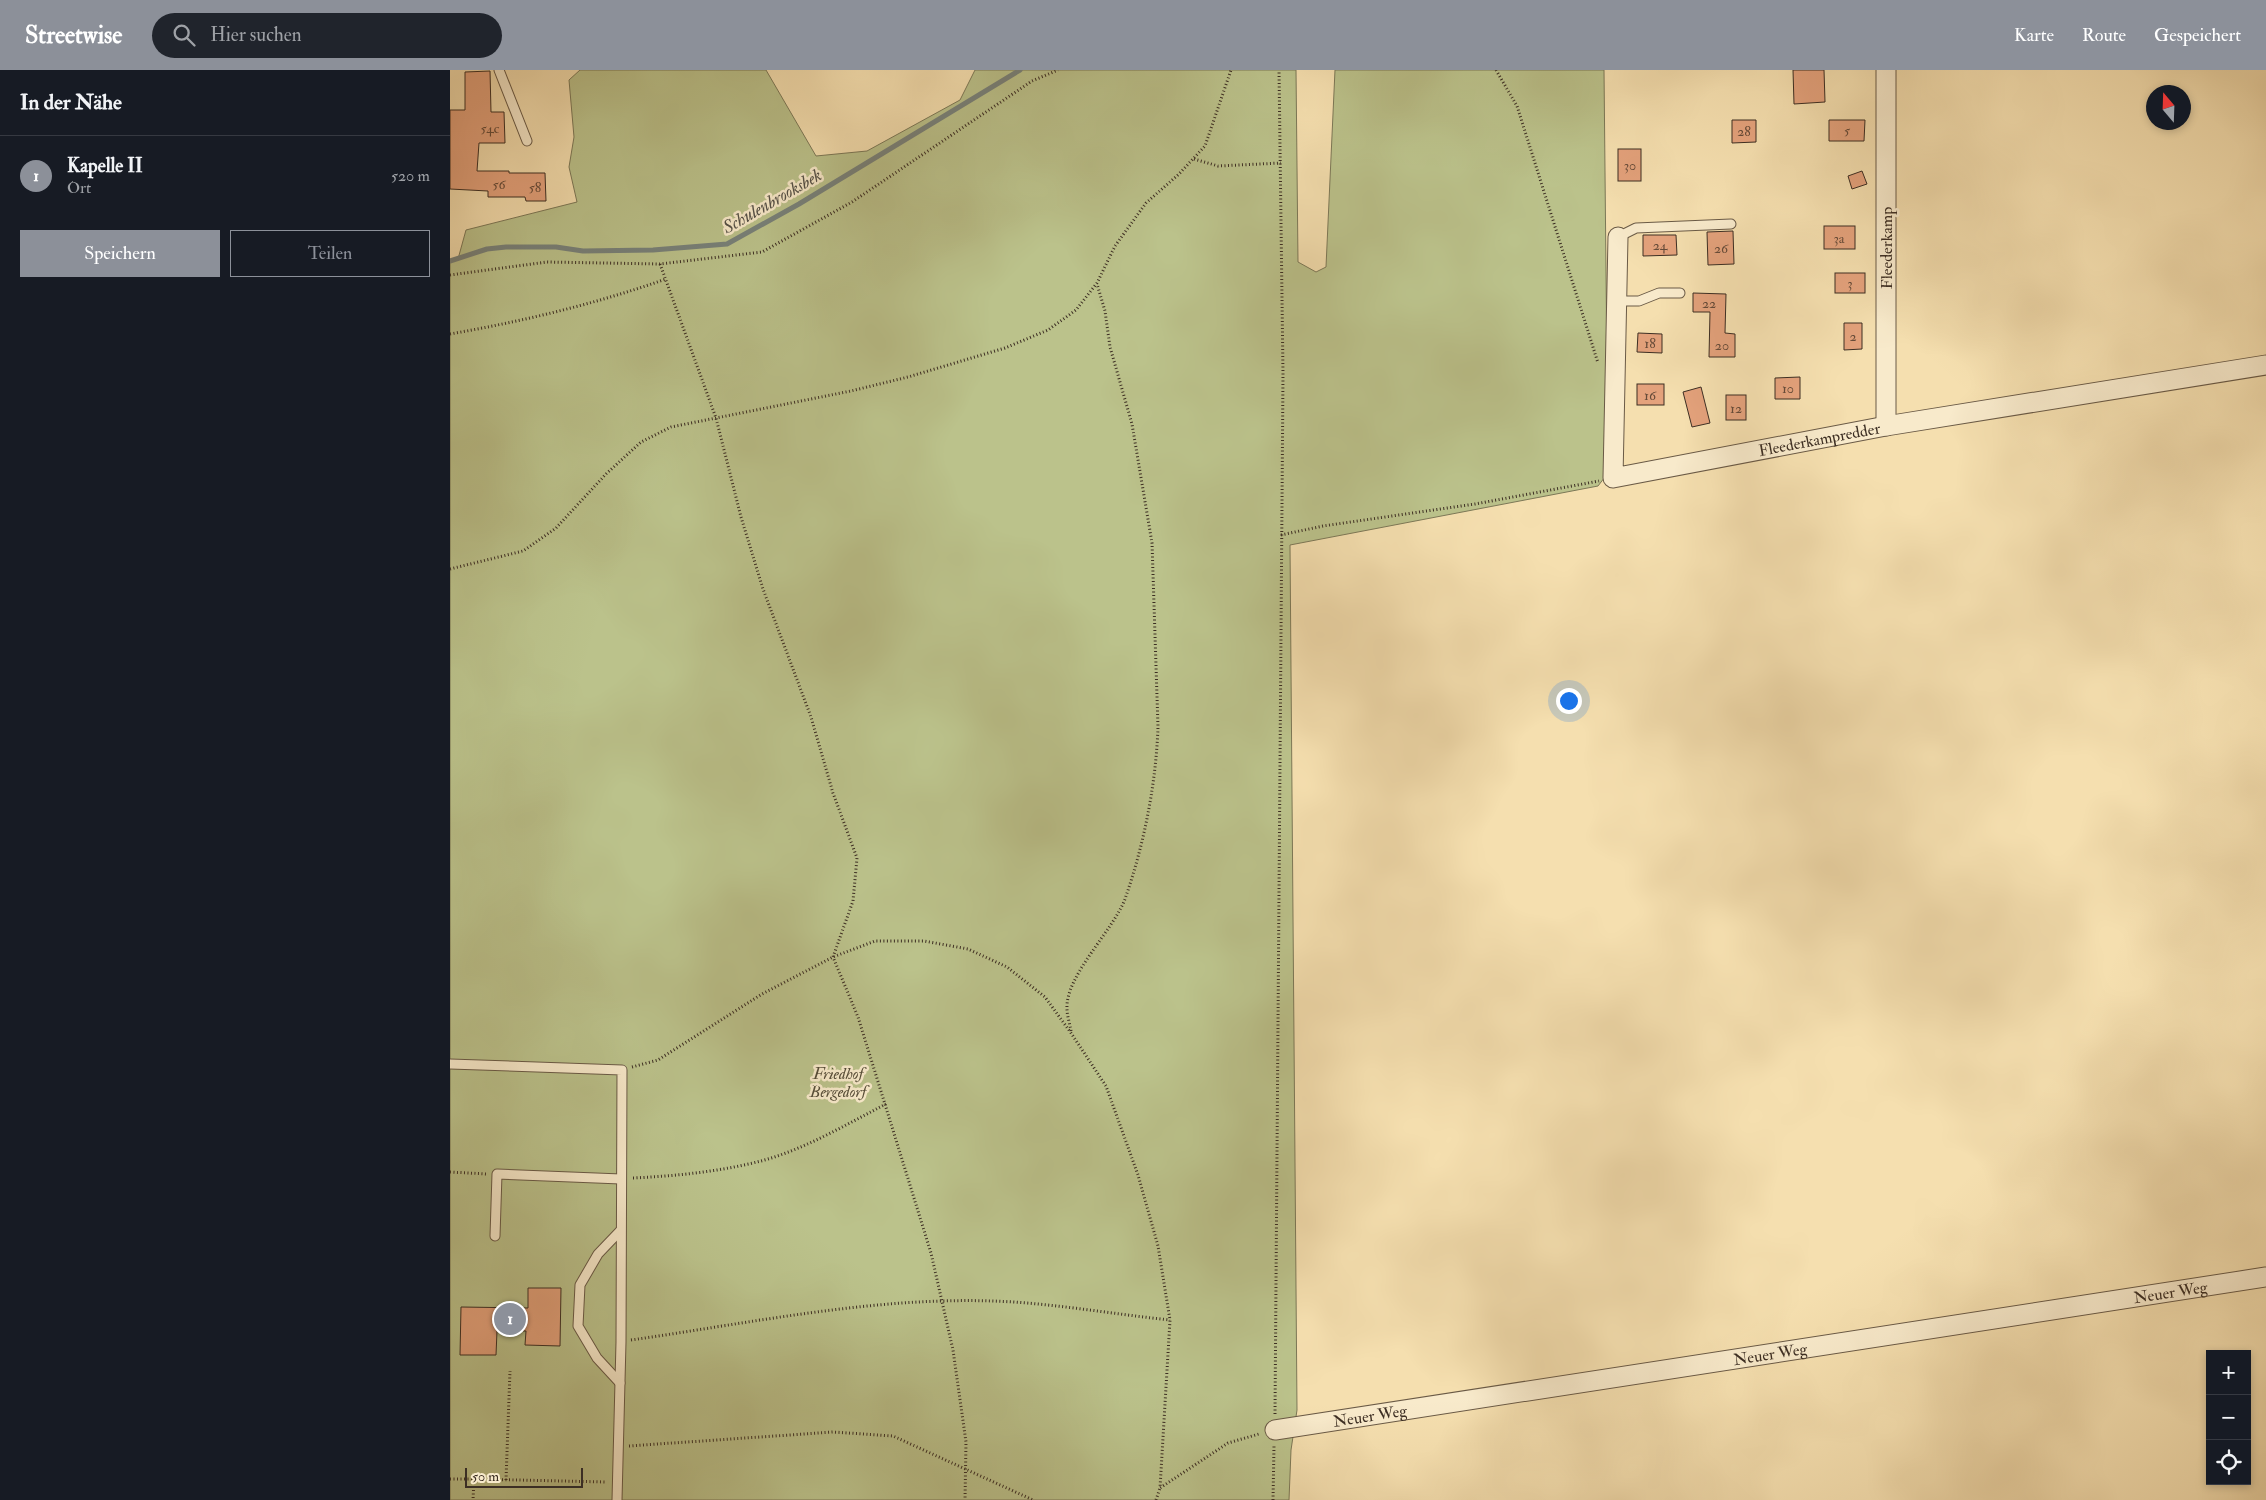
<!DOCTYPE html>
<html lang="de">
<meta charset="utf-8">
<style>
:root{--surface:#171b24;--page:#20242c;--text:#f1f3f6;--muted:#9ea1a6;--line:#363941;--accent:#8c9099}
body{margin:0;font-family:"IM FELL Double Pica",serif;background:var(--page);color:var(--text)}
.controls{position:absolute;right:15px;bottom:15px;display:grid;overflow:hidden;border-radius:0px;box-shadow:0 2px 8px #0003}
.controls button{width:45px;height:45px;display:grid;place-items:center;padding:0;border:0;border-bottom:1px solid var(--line);background:var(--surface);color:var(--text);font:25px sans-serif}
.compass{position:absolute;left:1696px;top:15px;width:45px;height:45px;border-radius:50%;background:var(--surface);box-shadow:0 2px 8px #0003;rotate:341deg}
.scale{position:absolute;left:15px;bottom:12px;width:118px;box-sizing:border-box;padding-left:5px;border:2px solid #3c2e23;border-top:0;font-size:14px;line-height:18px;white-space:nowrap;color:#3c2e23;-webkit-text-stroke:4px #f8eacb;paint-order:stroke}
.you{position:absolute;left:1118px;top:630px;width:18px;height:18px;margin:-12px;border:4px solid #fff;border-radius:50%;background:#1a73e8;box-shadow:0 0 0 8px #1a73e833}
.badge{display:grid;place-items:center;width:32px;height:32px;border-radius:50%;background:var(--accent);color:#fff;font-size:16px;font-weight:700}
.pin{position:absolute;translate:-50% -50%;border:2px solid #fff;box-shadow:0 1px 5px #0006}
.list{margin:0;padding:0;list-style:none}
h2{display:flex;justify-content:space-between;align-items:center;height:65px;margin:0;padding:0 20px;font-size:21px}
h2 small{font-size:16px;font-weight:400;color:var(--muted)}
.list li{display:grid;grid-template-columns:32px 1fr auto;gap:15px;align-items:center;box-sizing:border-box;height:80px;padding:0 20px;border-top:1px solid var(--line)}
.list b{display:block;font-size:19px;white-space:nowrap}
.list p{margin:0;font-size:16px;white-space:nowrap;color:var(--muted)}
.list em{font-size:16px;font-style:normal;color:var(--muted)}
.actions{display:flex;gap:10px;padding:15px 20px}
.actions a{flex:1;padding:11px 0;border:1px solid var(--accent);border-radius:0px;text-align:center;font-size:18px;color:var(--accent)}
.actions .main{background:var(--accent);color:#fff}
.icon{flex:none;width:28px;height:28px;fill:none;stroke:currentColor;stroke-width:2;stroke-linecap:round;stroke-linejoin:round}
.map{position:relative;flex:none;width:1816px;height:1430px;overflow:hidden}
header{display:flex;align-items:center;gap:30px;box-sizing:border-box;height:70px;padding:0 25px;background:var(--accent);color:#fff}
header strong{font-size:24px}
nav{display:flex;gap:28px;margin-inline-start:auto;font-size:18px}
.search{width:350px;height:45px;background:var(--page);display:flex;align-items:center;gap:12px;box-sizing:border-box;padding:0 18px;border-radius:28px;color:var(--muted);font-size:19px}
main{display:flex}
aside{flex:1;background:var(--surface)}
.map>svg:first-child{display:block}
</style>
<header>
<strong>Streetwise</strong>
<div class="search"><svg class="icon" aria-label="search" viewBox="0 0 24 24"><circle cx="10" cy="10" r="6"/><path d="M15 15l6 6"/></svg>Hier suchen</div>
<nav><a>Karte</a><a>Route</a><a>Gespeichert</a></nav>
</header>
<main>
<aside>
<h2>In der Nähe<small></small></h2>
<ul class="list">
<li><span class="badge">1</span><div><b>Kapelle II</b><p>Ort</p></div><em>520 m</em></li>
</ul>
<div class="actions"><a class="main">Speichern</a><a>Teilen</a></div>
</aside>
<div class="map">
<svg width="1816" height="1430" viewBox="0 0 1816 1430">
<rect width="100%" height="100%" fill="#f5dfaf"/>
<filter id="stains"><feTurbulence type="fractalNoise" baseFrequency=".004" numOctaves="4"/><feColorMatrix values="0 0 0 0 .2 0 0 0 0 .09 0 0 0 0 .02 0 0 0 .5 -.17"/></filter>
<radialGradient id="worn" r=".72"><stop offset=".6" stop-color="#630" stop-opacity="0"/><stop offset="1" stop-color="#630" stop-opacity=".3"/></radialGradient>
<path fill="#bbc28b" stroke="#7c7857" d="M130 0H316L366 86 417 81 510 30 525 0H846L848 192 866 202 876 197 885 0H1154L1158 403 1148 416 840 475 847 1340 841 1380 839 1430H0V191L8 189 16 160 127 132 119 97 124 67 119 10Z"/>
<g fill="none" stroke-linecap="round" stroke-linejoin="round">
<path stroke="#78827b" stroke-width="5" d="M0 191 37 179 56 177H106L133 181 203 180 277 174 349 134 570 0"/>
</g>
<g fill="#e4a27c" stroke="#3c2e23">
<path d="M1343 0H1374L1375 32 1344 34Z"/>
<path d="M40 1 41 42H54L55 73H29L27 101H59V103H95L96 131H76L75 127H38V121L0 119V40H15V2Z"/>
<path d="M1282 50H1306V72L1282 73Z"/>
<path d="M1379 50H1415L1414 71H1379Z"/>
<rect x="1168" y="79" width="23" height="32"/>
<path d="M1412 101 1417 114 1402 119 1398 106Z"/>
<rect x="1374" y="156" width="31" height="23"/>
<path d="M1283 161 1284 194 1258 195 1257 162Z"/>
<path d="M1193 165H1226L1227 185 1193 186Z"/>
<rect x="1385" y="203" width="30" height="20"/>
<path d="M1243 223 1276 224 1275 263 1285 264V287H1259L1260 242H1243Z"/>
<path d="M1394 253H1412V279L1394 280Z"/>
<path d="M1188 263 1212 264V283L1187 282Z"/>
<path d="M1350 307V329H1325V308Z"/>
<rect x="1187" y="314" width="27" height="21"/>
<path d="M1251 317 1260 353 1242 357 1233 322Z"/>
<rect x="1276" y="325" width="20" height="25"/>
<path d="M78 1218H111L110 1276 75 1275 76 1261H47L46 1285H10L11 1237 78 1238Z"/>
</g>
<g fill="none" stroke-linecap="round" stroke-linejoin="round">
<defs>
<g id="lane">
<path d="M49 0 77 71"/>
<path d="M1168 167 1186 158 1281 154"/>
<path d="M1167 231H1189L1209 223H1230"/>
<path d="M0 994 172 1000 171 1272 167 1430"/>
<path d="M45 1166 47 1104 171 1109"/>
<path d="M170 1313 147 1288 128 1256 130 1215 148 1184 170 1161"/>
</g>
<g id="street">
<path id="s1" d="M1168 167 1163 408 1436 356 1816 295"/>
<path d="M1436 356V0"/>
<path id="s2" d="M825 1360 1816 1207"/>
</g>
</defs>
<use href="#lane" stroke="#6a5a46" stroke-width="11"/>
<use href="#street" stroke="#6a5a46" stroke-width="21"/>
<g stroke="#3c2e23" stroke-width="3" stroke-dasharray="1 2.5" stroke-linecap="butt">
<path d="M1046 0 1067 36 1148 293"/>
<path d="M744 89 768 96 831 93"/>
<path d="M210 194 266 348 291 447 313 519 361 647 383 723 407 788 403 831 383 887 408 947 481 1183 503 1280 516 1372 515 1430"/>
<path d="M0 205 97 192 210 194 312 182 402 132 582 11 608 0"/>
<path d="M0 264C74 251 145 234 216 209"/>
<path d="M831 465 873 456 1025 434 1149 411"/>
<path d="M0 499 73 481 106 458 156 404 191 372 221 357 401 321 458 307 555 278 598 260 626 240 647 213 665 176 696 133 729 104 755 76 781 0"/>
<path d="M621 961C620 954 617 946 617 939 615 906 663 861 675 829 694 775 706 714 708 657L702 473 682 354 660 277 655 241 647 214"/>
<path d="M182 997 208 990 312 924 383 887 425 871H474L518 879 557 897 595 927 621 963 656 1016 688 1105 708 1176 720 1250 710 1418 778 1373 809 1364"/>
<path d="M0 1102 37 1104"/>
<path d="M183 1108C225 1106 266 1102 307 1092 352 1081 395 1055 436 1034"/>
<path d="M181 1270C301 1253 422 1227 543 1231 602 1233 662 1244 720 1250"/>
<path d="M825 1344 833 304 829 0"/>
<path d="M179 1376 383 1362 443 1366 583 1430"/>
<path d="M0 1409H24L23 1430"/>
<path d="M24 1409 156 1412"/>
<path d="M56 1410 60 1301"/>
<path d="M706 1430 710 1418"/>
<path d="M823 1430 824 1376"/>
</g>
<use href="#lane" stroke="#f8eacb" stroke-width="9"/>
<use href="#street" stroke="#f8eacb" stroke-width="19"/>
</g>
<g text-anchor="middle" stroke-width="5" stroke-linejoin="round" paint-order="stroke">
<g font-size="14" fill="#664b39">
<text x="40" y="63">54c</text>
<text x="1397" y="65">5</text>
<text x="1294" y="66">28</text>
<text x="1180" y="100">30</text>
<text x="49" y="119">56</text>
<text x="85" y="122">58</text>
<text x="1389" y="173">3a</text>
<text x="1210" y="180">24</text>
<text x="1271" y="183">26</text>
<text x="1400" y="218">3</text>
<text x="1259" y="238">22</text>
<text x="1403" y="271">2</text>
<text x="1200" y="278">18</text>
<text x="1272" y="280">20</text>
<text x="1338" y="323">10</text>
<text x="1200" y="330">16</text>
<text x="1286" y="343">12</text>
</g>
<g font-size="16" fill="#3c2e23" stroke="#f8eacb">
<text transform="translate(1436 178) rotate(-90)" y="6">Fleederkamp</text>
<text dy="6" stroke="none"><textPath href="#s1" startOffset="451">Fleederkampredder</textPath></text>
<text dy="6" stroke="none"><textPath href="#s2" startOffset="906">Neuer Weg</textPath></text>
<text dy="6" stroke="none"><textPath href="#s2" startOffset="501">Neuer Weg</textPath></text>
<text dy="6" stroke="none"><textPath href="#s2" startOffset="96">Neuer Weg</textPath></text>
</g>
<g font-size="16" font-style="italic" fill="#554c38" stroke="#f8eacb">
<text x="388" y="1009">Friedhof<tspan x="388" dy="18">Bergedorf</tspan></text>
</g>
<g font-size="18" font-style="italic" fill="#555148" stroke="#f8eacb">
<text transform="translate(322 131) rotate(-30)" y="6">Schulenbrooksbek</text>
</g>
</g>
<rect width="100%" height="100%" filter="url(#stains)"/>
<rect width="100%" height="100%" fill="url(#worn)"/>
</svg>
<div class="controls">
<button>+</button>
<button>−</button>
<button><svg class="icon" aria-label="locate" viewBox="0 0 24 24"><circle cx="12" cy="12" r="6"/><path d="M12 2v4M12 18v4M2 12h4M18 12h4"/></svg></button>
</div>
<svg class="compass" viewBox="-18 -18 36 36"><path d="M0-13l5 13h-10z" fill="#e53935"/><path d="M0 13l5-13h-10z" fill="#9ea1a6"/></svg>
<div class="scale">50 m</div>
<div class="you"></div>
<div class="pin badge" style="left:60px;top:1249px">1</div>
</div>
</main>
